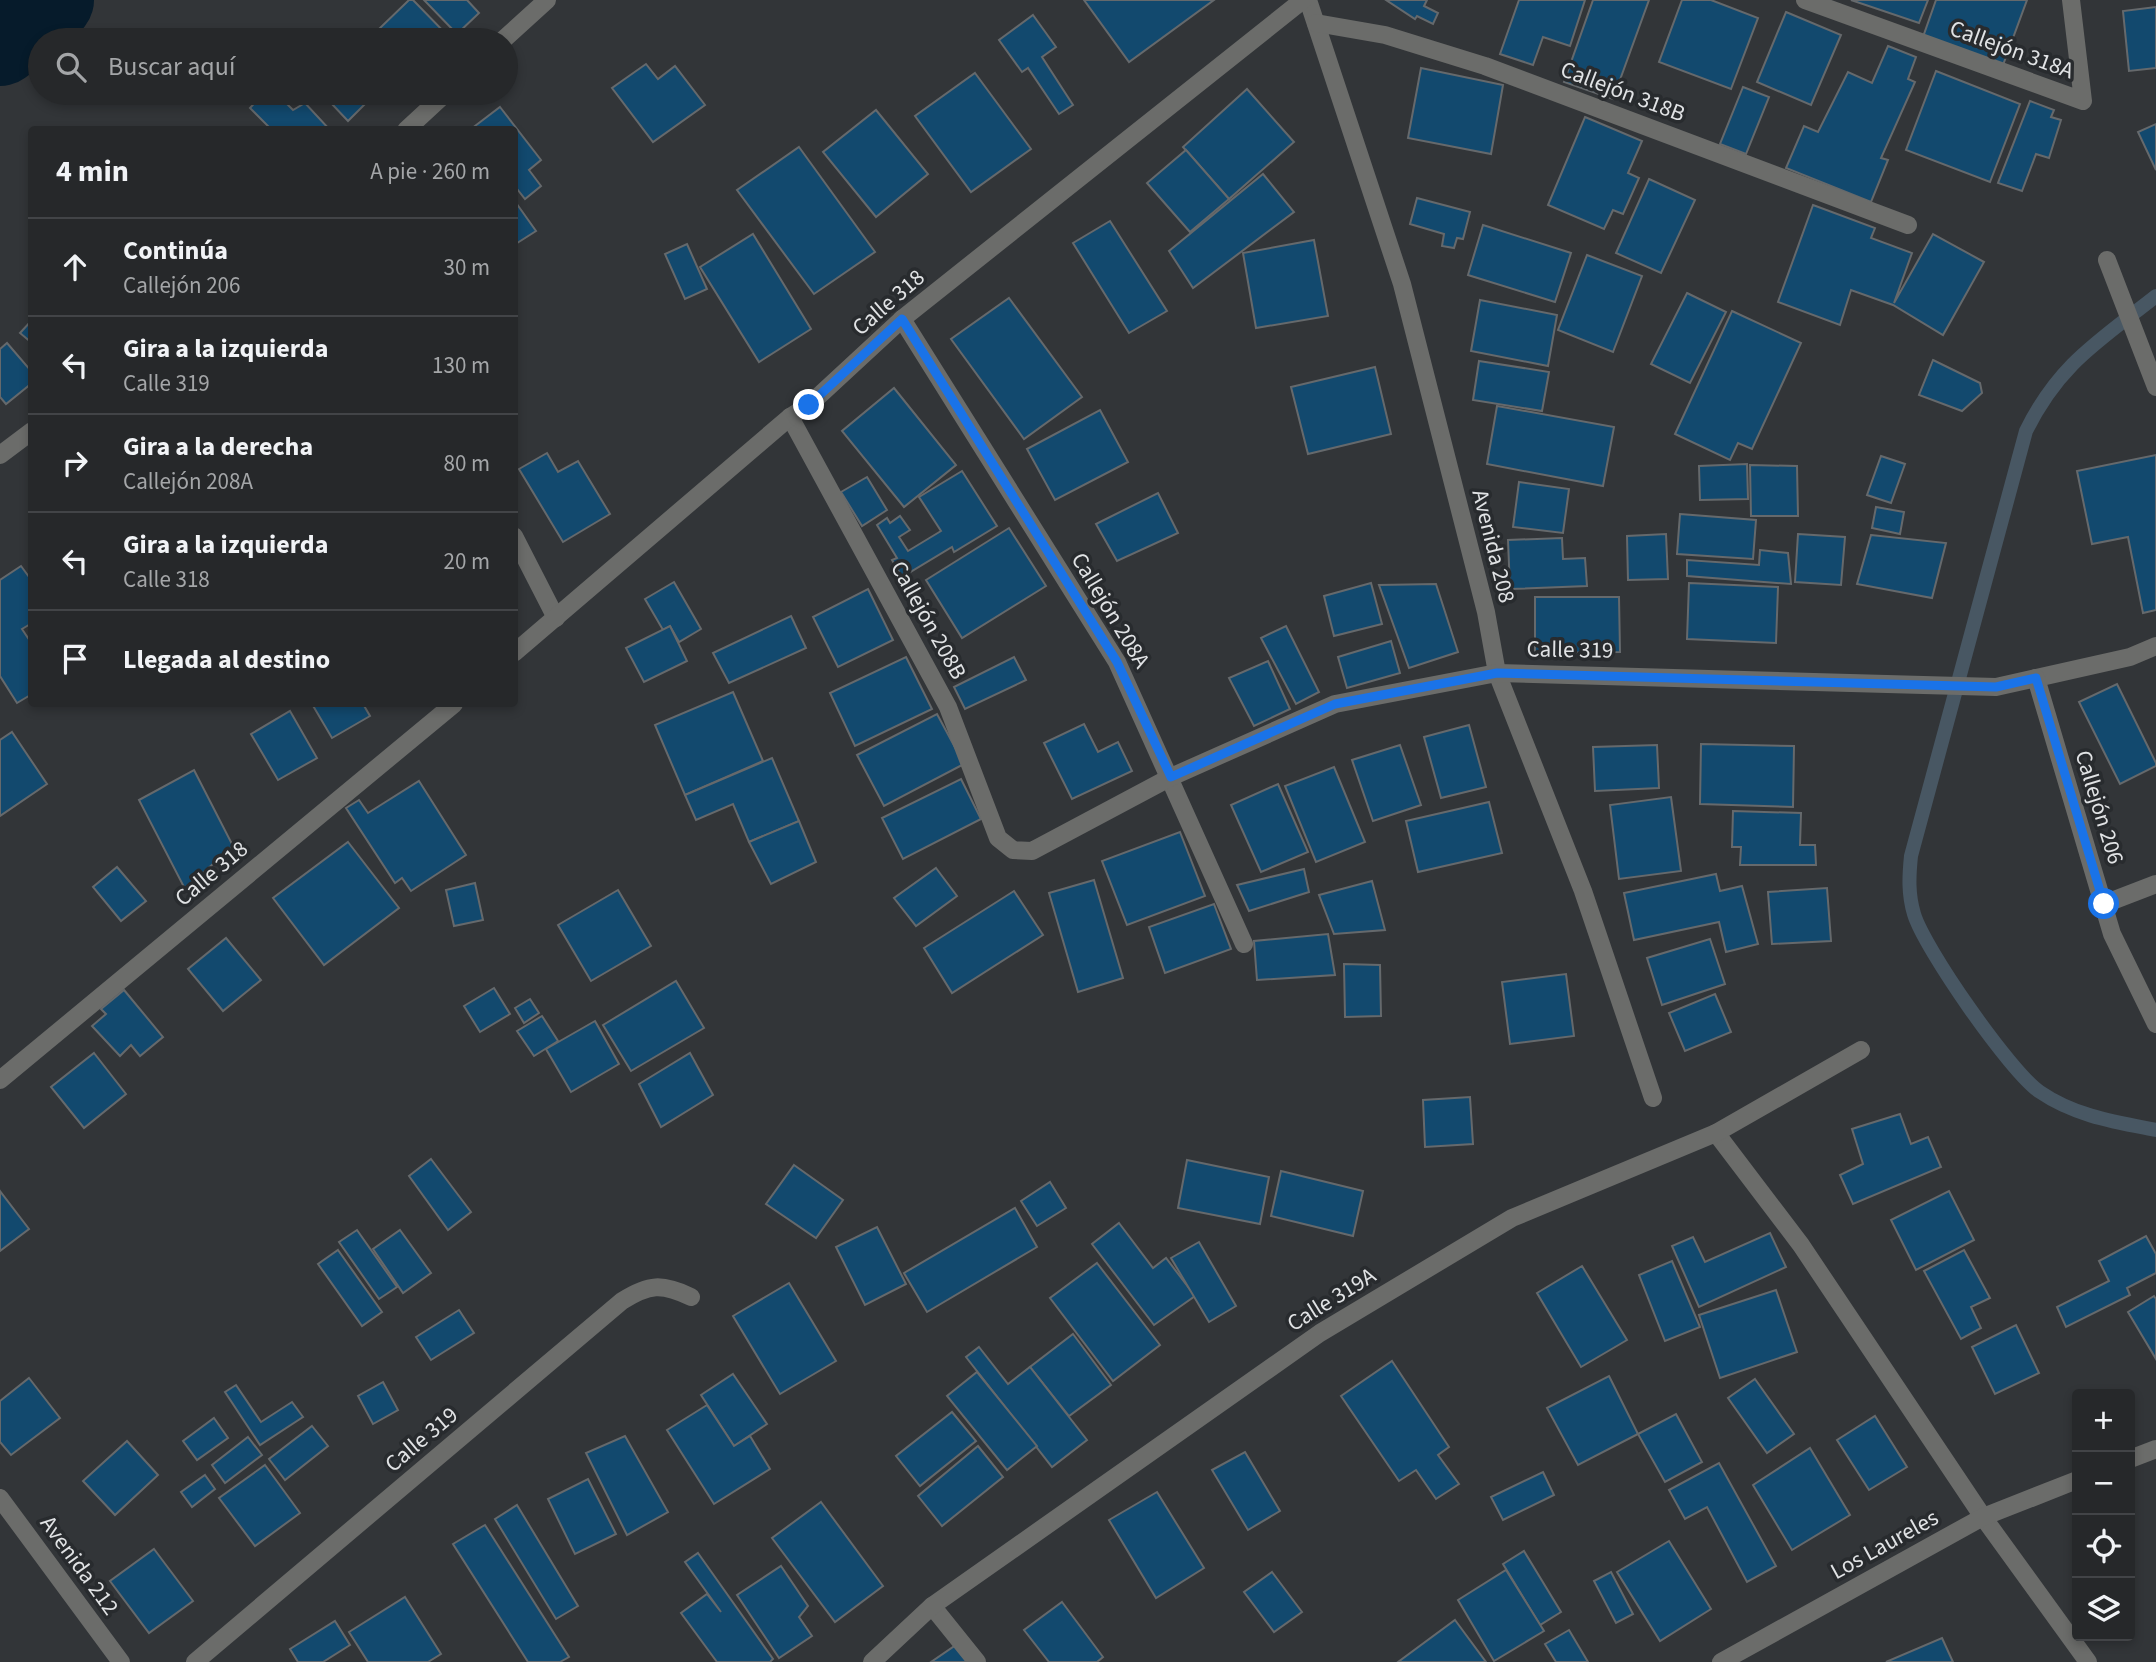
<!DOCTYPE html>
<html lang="es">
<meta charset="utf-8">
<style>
:root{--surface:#26282a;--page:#2e3032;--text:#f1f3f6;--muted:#a4a6a8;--line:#424447}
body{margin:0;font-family:"Source Sans 3",sans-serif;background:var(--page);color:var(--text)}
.controls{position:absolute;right:21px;bottom:21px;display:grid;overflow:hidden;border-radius:7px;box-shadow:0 4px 10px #0003}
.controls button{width:63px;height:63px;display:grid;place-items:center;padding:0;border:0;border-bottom:2px solid var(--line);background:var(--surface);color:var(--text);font:35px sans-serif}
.stop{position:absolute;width:21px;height:21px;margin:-16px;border:5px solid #1a73e8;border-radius:50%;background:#fff}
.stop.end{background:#1a73e8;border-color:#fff;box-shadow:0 2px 7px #0008}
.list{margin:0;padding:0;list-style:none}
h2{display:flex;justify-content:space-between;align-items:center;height:91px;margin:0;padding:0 28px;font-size:30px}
h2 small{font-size:23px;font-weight:400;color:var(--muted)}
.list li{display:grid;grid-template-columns:46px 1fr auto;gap:21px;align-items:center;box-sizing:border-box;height:98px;padding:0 28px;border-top:2px solid var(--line)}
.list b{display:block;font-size:26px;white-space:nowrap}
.list p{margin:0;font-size:23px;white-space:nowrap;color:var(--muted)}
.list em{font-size:23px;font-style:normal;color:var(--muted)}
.icon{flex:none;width:38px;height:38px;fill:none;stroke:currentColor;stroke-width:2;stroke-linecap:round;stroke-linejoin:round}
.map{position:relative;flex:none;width:2156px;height:1662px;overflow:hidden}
.search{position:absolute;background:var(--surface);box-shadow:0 4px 10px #0003;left:28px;top:28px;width:490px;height:77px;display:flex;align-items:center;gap:18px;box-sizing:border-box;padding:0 24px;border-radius:38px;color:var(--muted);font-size:26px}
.panel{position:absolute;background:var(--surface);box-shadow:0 4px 10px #0003;left:28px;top:126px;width:490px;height:581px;border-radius:7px}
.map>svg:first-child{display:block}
</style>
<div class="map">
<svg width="2156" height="1662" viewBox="0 0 2156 1662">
<rect width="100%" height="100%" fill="#323538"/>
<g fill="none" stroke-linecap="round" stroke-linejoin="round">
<path stroke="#485763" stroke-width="14" d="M2156 296C2099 341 2059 364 2026 431L1911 856C1909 876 1908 894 1914 914 1924 948 2011 1073 2040 1092 2075 1116 2115 1122 2156 1130"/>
<path stroke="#061b2b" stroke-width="84" d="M0 44 41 14 52 0"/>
</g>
<g fill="#12496e" stroke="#65696c" stroke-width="2">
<path d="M409 0H413L452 40H390L379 29Z"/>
<path d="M424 0H467L479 13 457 34Z"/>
<path d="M1084 0H1214L1129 62Z"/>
<path d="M1386 0H1427L1424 6 1438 13 1433 24 1417 16 1415 19Z"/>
<path d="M1519 0H1585L1570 46 1543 37 1533 65 1500 54Z"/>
<path d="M1593 0H1649L1613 99 1564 82Z"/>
<path d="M1682 0H1711L1758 18 1731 89 1659 62Z"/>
<path d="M1851 0H1928L1919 23Z"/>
<path d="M1936 0H2027L2003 65 1923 37Z"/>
<path d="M2156 7V68L2129 71 2123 11Z"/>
<path d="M1786 12 1841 35 1811 105 1757 82Z"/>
<path d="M1033 15 1056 47 1042 57 1073 105 1059 114 1028 68 1022 72 999 40Z"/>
<path d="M1888 46 1916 57 1908 79 1915 82 1881 158 1888 160 1871 202 1786 168 1804 126 1818 132 1848 72 1872 83Z"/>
<path d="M646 64 658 79 675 66 705 105 653 142 612 88Z"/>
<path d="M1421 68 1503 85 1491 154 1408 138Z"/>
<path d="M1936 71 2020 104 1990 182 1906 150Z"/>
<path d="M975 73 1031 149 971 192 915 116Z"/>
<path d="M1743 87 1769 97 1746 154 1720 144Z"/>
<path d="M1247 89 1294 142 1229 199 1183 147Z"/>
<path d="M264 93H276L293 110 305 103 330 130H262L268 126 250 108Z"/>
<path d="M342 93H364L370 99 348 121 331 103Z"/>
<path d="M2030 101 2054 110 2051 117 2061 120 2049 158 2036 154 2022 191 1998 183Z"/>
<path d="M500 107 541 160 529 170 541 186 525 199 514 185V130L471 129Z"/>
<path d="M876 110 928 174 876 217 823 152Z"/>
<path d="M1585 117 1642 141 1628 173 1639 178 1623 214 1613 210 1604 229 1548 205Z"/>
<path d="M2156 124V170L2138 132Z"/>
<path d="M799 147 875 252 814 294 737 190Z"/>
<path d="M1186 150 1229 199 1190 232 1147 183Z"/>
<path d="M1263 174 1294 212 1193 288 1169 251Z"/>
<path d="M1649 179 1695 200 1661 273 1616 253Z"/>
<path d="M1417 198 1470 212 1463 239 1457 238 1454 248 1442 246 1444 234 1410 224Z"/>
<path d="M514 200 536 231 514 245Z"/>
<path d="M1813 205 1875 228 1871 238 1912 253 1894 303 1933 234 1984 262 1943 335 1893 305 1851 290 1840 325 1778 302Z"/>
<path d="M1110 221 1167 311 1129 333 1073 243Z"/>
<path d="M1483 225 1571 253 1555 302 1468 275Z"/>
<path d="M753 234 811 329 759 362 700 267Z"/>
<path d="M1314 240 1328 316 1256 328 1243 253Z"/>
<path d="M687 244 707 289 685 299 665 254Z"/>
<path d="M1587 255 1642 276 1613 352 1558 330Z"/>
<path d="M1687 293 1726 312 1690 383 1651 364Z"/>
<path d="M1009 298 1082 397 1024 439 951 339Z"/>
<path d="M1480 300 1557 315 1548 366 1471 351Z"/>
<path d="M1732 311 1801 343 1752 449 1738 443 1730 460 1675 434Z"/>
<path d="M32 320V343L20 333Z"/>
<path d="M7 343 32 372V383L6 404 0 397V349Z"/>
<path d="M1933 360 1980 383 1982 393 1962 411 1919 395Z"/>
<path d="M1479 361 1549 372 1542 411 1473 400Z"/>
<path d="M1375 367 1391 434 1308 454 1291 387Z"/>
<path d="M894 388 956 465 904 507 842 431Z"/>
<path d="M1497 406 1614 427 1603 486 1487 464Z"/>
<path d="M1100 410 1128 462 1055 500 1027 449Z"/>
<path d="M547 453 558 472 578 461 610 514 563 542 519 469Z"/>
<path d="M2156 455V610L2143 613 2128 537 2092 544 2077 471Z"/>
<path d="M1881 456 1905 464 1891 503 1867 495Z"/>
<path d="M1747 464 1748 499 1700 500 1699 466Z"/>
<path d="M1750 465 1797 466 1798 516H1751Z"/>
<path d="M962 471 997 526 954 552 952 547 902 577 892 560 897 558 877 525 887 518 890 523 900 516 910 530 899 537 908 551 941 531 919 497Z"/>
<path d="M867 477 887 510 862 526 841 492Z"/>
<path d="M1519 482 1569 489 1563 533 1513 527Z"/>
<path d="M1158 493 1178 533 1117 561 1096 524Z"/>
<path d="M1876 507 1904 512 1900 534 1872 528Z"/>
<path d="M1680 514 1756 520 1753 559 1677 554Z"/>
<path d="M1009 528 1046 586 962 638 926 580Z"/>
<path d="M1666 534 1668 579 1628 580 1627 536Z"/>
<path d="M1798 534 1845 537 1841 585 1795 582Z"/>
<path d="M1871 535 1946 543 1932 598 1857 584Z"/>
<path d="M1562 538 1563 559 1585 558 1587 586 1510 589 1508 540Z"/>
<path d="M1760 550 1788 553 1791 584 1687 576V560L1759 565Z"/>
<path d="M21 566 32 581V623L22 629 32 644V694L17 703 0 676V580Z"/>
<path d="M674 582 701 629 679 642 670 626 663 630 645 599Z"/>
<path d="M1371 583 1382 624 1334 636 1324 596Z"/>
<path d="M1689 583 1778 587 1776 643 1687 639Z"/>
<path d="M1436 584 1458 652 1409 668 1379 585Z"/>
<path d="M868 589 893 640 838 667 813 617Z"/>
<path d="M1535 597H1619L1620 652 1535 653Z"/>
<path d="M791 616 806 648 729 683 713 653Z"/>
<path d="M670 626 687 661 644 682 626 648Z"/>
<path d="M1286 626 1319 692 1296 704 1261 638Z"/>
<path d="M1391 641 1400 673 1347 688 1338 657Z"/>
<path d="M906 657 932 709 855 746 830 693Z"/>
<path d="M1014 657 1026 680 965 709 954 687Z"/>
<path d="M1268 661 1290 709 1254 726 1229 678Z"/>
<path d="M2117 684 2156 763V766L2120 784 2079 702Z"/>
<path d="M733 692 763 761 685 795 655 725Z"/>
<path d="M312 704H363L370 716 332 738Z"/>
<path d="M290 711 317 758 278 780 251 734Z"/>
<path d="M937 714 964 764 884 806 857 755Z"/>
<path d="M1084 724 1098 752 1118 742 1132 771 1072 799 1044 743Z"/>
<path d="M1469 725 1486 787 1441 798 1424 737Z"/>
<path d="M12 732 47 784 0 816V740Z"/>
<path d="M1701 744 1794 746 1793 807 1700 804Z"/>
<path d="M1400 745 1421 805 1373 821 1352 760Z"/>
<path d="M1657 745 1659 788 1595 791 1593 747Z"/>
<path d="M772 758 799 821 749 842 733 804 696 820 685 795Z"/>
<path d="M1334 767 1365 842 1316 862 1285 786Z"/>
<path d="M194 770 233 846 185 889 139 800Z"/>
<path d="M961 779 981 819 903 859 882 818Z"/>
<path d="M419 781 466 855 411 891 402 878 395 883 346 808 359 800 368 813Z"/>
<path d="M1278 784 1308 852 1261 872 1231 805Z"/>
<path d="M1671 797 1681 871 1619 879 1610 805Z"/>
<path d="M1489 802 1502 853 1418 872 1406 821Z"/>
<path d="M1733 811 1801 813 1800 845H1815L1816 865H1740L1741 847H1732Z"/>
<path d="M799 821 816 862 771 884 749 842Z"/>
<path d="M1180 832 1205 896 1127 925 1102 861Z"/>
<path d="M348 842 399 908 324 965 273 898Z"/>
<path d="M117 867 146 901 121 921 93 887Z"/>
<path d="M936 868 957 896 916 926 894 898Z"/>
<path d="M1304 869 1309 892 1249 911 1237 885Z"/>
<path d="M1716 874 1720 891 1742 886 1758 944 1726 952 1719 922 1634 940 1624 893Z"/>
<path d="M1094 880 1123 978 1078 992 1049 893Z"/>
<path d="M1372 881 1385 930 1334 934 1319 895Z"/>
<path d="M475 883 483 920 454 926 446 890Z"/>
<path d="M1827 888 1831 941 1772 944 1768 892Z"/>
<path d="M618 890 651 946 591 981 558 925Z"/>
<path d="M1014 891 1043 935 952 993 924 948Z"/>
<path d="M1214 904 1231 949 1165 973 1149 927Z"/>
<path d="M1328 934 1335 975 1257 980 1254 941Z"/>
<path d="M226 938 261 980 223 1011 188 969Z"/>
<path d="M1710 939 1725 984 1662 1005 1647 958Z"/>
<path d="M1344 964 1380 965 1381 1016 1345 1017Z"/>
<path d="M1566 974 1574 1036 1510 1044 1502 982Z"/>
<path d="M676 981 704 1028 631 1071 603 1025Z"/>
<path d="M494 988 510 1014 480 1032 464 1006Z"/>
<path d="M124 990 163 1037 140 1056 131 1045 120 1056 92 1026 106 1014 101 1009Z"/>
<path d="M1715 994 1731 1032 1685 1051 1669 1013Z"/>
<path d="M530 999 539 1013 524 1023 515 1008Z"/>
<path d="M542 1016 558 1041 534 1056 517 1031Z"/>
<path d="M595 1021 619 1064 571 1092 546 1049Z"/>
<path d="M94 1053 126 1094 84 1128 51 1087Z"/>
<path d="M690 1053 713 1095 661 1127 639 1084Z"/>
<path d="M1470 1097 1473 1144 1425 1147 1423 1100Z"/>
<path d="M1900 1114 1911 1144 1928 1137 1941 1167 1853 1204 1840 1175 1863 1164 1852 1129Z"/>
<path d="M431 1159 471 1212 448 1230 409 1176Z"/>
<path d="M1187 1160 1269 1177 1260 1224 1178 1208Z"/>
<path d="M794 1165 843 1200 816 1238 766 1204Z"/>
<path d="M1281 1171 1363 1191 1353 1236 1271 1216Z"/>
<path d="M1050 1182 1066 1208 1037 1226 1021 1201Z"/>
<path d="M0 1191 29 1229 0 1251Z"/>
<path d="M1949 1191 1974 1240 1916 1270 1891 1220Z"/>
<path d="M1015 1208 1037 1247 927 1312 904 1273Z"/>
<path d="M1119 1223 1153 1268 1166 1258 1195 1296 1154 1325 1092 1244Z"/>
<path d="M877 1227 906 1284 865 1305 836 1247Z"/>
<path d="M357 1230 397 1287 379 1299 339 1242Z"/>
<path d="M400 1230 431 1273 403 1293 373 1249Z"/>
<path d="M1770 1233 1786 1267 1699 1307 1672 1246 1693 1237 1705 1262Z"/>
<path d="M2146 1236 2156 1254V1273L2127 1288 2130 1295 2066 1327 2057 1307 2109 1281 2099 1261Z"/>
<path d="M1199 1242 1236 1306 1209 1322 1171 1258Z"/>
<path d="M338 1250 382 1312 362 1326 318 1264Z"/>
<path d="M1964 1250 1990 1298 1971 1307 1981 1328 1961 1339 1924 1271Z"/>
<path d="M1672 1261 1700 1327 1665 1341 1639 1275Z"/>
<path d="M1097 1263 1160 1345 1113 1381 1050 1298Z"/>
<path d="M1582 1266 1627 1340 1581 1367 1537 1293Z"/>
<path d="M789 1283 836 1361 780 1394 733 1316Z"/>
<path d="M1776 1290 1797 1352 1720 1378 1699 1315Z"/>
<path d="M2154 1296 2156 1299V1359L2128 1312Z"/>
<path d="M459 1310 474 1333 431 1360 416 1337Z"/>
<path d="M2016 1325 2039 1373 1995 1394 1972 1347Z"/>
<path d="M1073 1334 1111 1385 1069 1416 1030 1367Z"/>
<path d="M979 1347 1008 1384 1030 1367 1087 1440 1052 1467 966 1357Z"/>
<path d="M1392 1361 1449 1447 1438 1455 1459 1484 1436 1499 1416 1470 1399 1481 1341 1396Z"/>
<path d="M977 1372 1037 1446 1007 1470 947 1396Z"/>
<path d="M733 1374 767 1424 734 1446 701 1395Z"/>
<path d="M1609 1376 1638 1434 1578 1465 1547 1408Z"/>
<path d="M29 1378 60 1418 11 1455 0 1442V1401Z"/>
<path d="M1755 1379 1794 1434 1767 1453 1728 1398Z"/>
<path d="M383 1382 398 1410 373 1424 358 1396Z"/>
<path d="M236 1385 261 1422 292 1402 303 1417 260 1445 225 1392Z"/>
<path d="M707 1405 734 1446 750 1436 770 1469 714 1504 667 1430Z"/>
<path d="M952 1412 976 1441 920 1486 896 1456Z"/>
<path d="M1676 1414 1702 1462 1665 1482 1638 1434Z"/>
<path d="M1875 1416 1907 1467 1869 1490 1837 1440Z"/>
<path d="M214 1418 228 1438 197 1460 183 1441Z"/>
<path d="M312 1426 328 1446 285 1480 269 1459Z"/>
<path d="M625 1436 668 1512 627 1535 586 1453Z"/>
<path d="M248 1437 262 1455 225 1483 212 1465Z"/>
<path d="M127 1441 158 1475 115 1515 83 1481Z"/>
<path d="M978 1446 1003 1477 942 1526 918 1496Z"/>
<path d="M1810 1448 1850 1515 1792 1550 1753 1485Z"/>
<path d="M1245 1452 1280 1511 1248 1530 1212 1470Z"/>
<path d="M1719 1463 1776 1566 1747 1582 1707 1507 1685 1519 1669 1490Z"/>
<path d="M265 1465 300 1513 255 1546 219 1498Z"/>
<path d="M1543 1472 1554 1495 1503 1520 1491 1497Z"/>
<path d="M205 1475 215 1489 192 1507 181 1492Z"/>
<path d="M588 1479 616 1534 575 1554 548 1499Z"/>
<path d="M1157 1492 1204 1568 1156 1598 1109 1520Z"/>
<path d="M821 1502 883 1586 835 1622 772 1538Z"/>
<path d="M517 1505 578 1606 556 1619 495 1519Z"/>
<path d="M485 1525 569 1657 560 1662H528L453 1544Z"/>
<path d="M1669 1541 1711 1609 1660 1641 1617 1572Z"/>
<path d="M154 1549 193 1601 149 1633 110 1581Z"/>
<path d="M1524 1551 1561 1612 1540 1625 1503 1564Z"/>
<path d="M698 1553 773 1659 770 1662H717L681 1613 707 1594 721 1612 685 1562Z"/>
<path d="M781 1566 808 1606 799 1617 812 1636 779 1658 737 1595Z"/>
<path d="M1506 1570 1544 1631 1494 1661 1458 1600Z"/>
<path d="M1272 1572 1302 1612 1274 1632 1244 1592Z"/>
<path d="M1611 1572 1633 1614 1616 1623 1594 1581Z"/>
<path d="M405 1597 441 1654 428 1662H368L349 1632Z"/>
<path d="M1062 1602 1103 1657 1097 1662H1049L1024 1630Z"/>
<path d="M1455 1620 1486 1662H1398Z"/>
<path d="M335 1621 350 1645 323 1662H298L290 1649Z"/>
<path d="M1569 1630 1588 1662H1556L1545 1644Z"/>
<path d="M1942 1638 1953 1662H1886Z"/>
<path d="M956 1645 968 1662H931Z"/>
</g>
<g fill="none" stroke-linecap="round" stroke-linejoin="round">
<g stroke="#6b6c6a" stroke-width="18">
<path d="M1308 0 1402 284 1486 612 1497 673 1583 891 1653 1098"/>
<path d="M1805 0 2083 101 2071 0"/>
<path d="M1316 23 1385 35 1485 66 1908 225"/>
<path d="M503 40 547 0"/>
<path d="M406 130 446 93"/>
<path d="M2107 260 2156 387"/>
<path d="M902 319 1117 662 1244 944"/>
<path d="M790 417 948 707 998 838 1013 850 1032 851 1171 777 1335 704 1497 673 1996 687 2130 657 2156 646"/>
<path d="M0 455 32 431"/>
<path d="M514 536 556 618"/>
<path d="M514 653 790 417 809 405 902 319 1303 0"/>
<path d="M2036 678 2112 934 2156 1024"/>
<path d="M2104 904 2156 884"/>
<path d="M0 1080 454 704"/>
<path d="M1716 1133 1801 1245 1983 1517 2088 1662"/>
<path d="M2130 1459 2156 1449"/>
<path d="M0 1498 121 1662"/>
<path d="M932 1606 977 1662"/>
<path d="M195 1662 622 1301C649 1284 662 1283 691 1297"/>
<path d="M872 1662 932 1606 1320 1333 1512 1218 1716 1133 1861 1050"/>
<path d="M1721 1662 1983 1517 2077 1480"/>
</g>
</g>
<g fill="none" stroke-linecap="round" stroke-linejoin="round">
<path stroke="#1a73e8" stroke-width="9" d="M809 405 902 319 1117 662 1171 777 1335 704 1497 673 1996 687 2036 678 2104 904"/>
</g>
<g text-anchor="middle" stroke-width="7" stroke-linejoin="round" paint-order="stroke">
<g font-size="23" fill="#e1e3e5" stroke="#282b2e">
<text transform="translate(2012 49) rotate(20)" y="8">Callejón 318A</text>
<text transform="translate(1623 91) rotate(21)" y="8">Callejón 318B</text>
<text transform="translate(888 302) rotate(-41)" y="8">Calle 318</text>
<text transform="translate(1494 546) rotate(76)" y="8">Avenida 208</text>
<text transform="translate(1111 610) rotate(59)" y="8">Callejón 208A</text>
<text transform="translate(929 620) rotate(61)" y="8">Callejón 208B</text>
<text transform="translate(1570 649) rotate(1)" y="8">Calle 319</text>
<text transform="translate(2100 807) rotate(73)" y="8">Callejón 206</text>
<text transform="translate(211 873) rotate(-40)" y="8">Calle 318</text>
<text transform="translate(1331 1299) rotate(-32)" y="8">Calle 319A</text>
<text transform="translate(421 1439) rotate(-40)" y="8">Calle 319</text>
<text transform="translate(1884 1544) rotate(-29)" y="8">Los Laureles</text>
<text transform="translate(80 1565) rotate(54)" y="8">Avenida 212</text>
</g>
</g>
</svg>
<div class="controls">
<button>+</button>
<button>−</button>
<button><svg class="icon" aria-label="locate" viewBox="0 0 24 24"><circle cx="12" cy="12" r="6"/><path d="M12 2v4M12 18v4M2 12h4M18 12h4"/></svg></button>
<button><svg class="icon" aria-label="layers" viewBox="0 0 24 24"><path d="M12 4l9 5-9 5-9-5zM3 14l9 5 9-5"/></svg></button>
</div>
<div class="stop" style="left:2104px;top:904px"></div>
<div class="stop end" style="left:809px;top:405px"></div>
<div class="search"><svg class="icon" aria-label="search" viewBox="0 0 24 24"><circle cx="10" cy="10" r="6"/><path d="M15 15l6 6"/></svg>Buscar aquí</div>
<section class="panel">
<h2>4 min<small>A pie · 260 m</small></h2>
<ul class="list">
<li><svg class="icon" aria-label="ahead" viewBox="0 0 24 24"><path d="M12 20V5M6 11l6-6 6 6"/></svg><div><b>Continúa</b><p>Callejón 206</p></div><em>30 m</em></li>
<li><svg class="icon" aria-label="left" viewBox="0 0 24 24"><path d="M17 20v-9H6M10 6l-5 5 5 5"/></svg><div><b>Gira a la izquierda</b><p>Calle 319</p></div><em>130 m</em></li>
<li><svg class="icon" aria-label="right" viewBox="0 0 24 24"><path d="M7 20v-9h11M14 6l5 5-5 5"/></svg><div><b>Gira a la derecha</b><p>Callejón 208A</p></div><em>80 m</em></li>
<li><svg class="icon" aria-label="left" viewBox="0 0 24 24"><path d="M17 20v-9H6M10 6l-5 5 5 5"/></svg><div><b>Gira a la izquierda</b><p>Calle 318</p></div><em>20 m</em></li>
<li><svg class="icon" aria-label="arrive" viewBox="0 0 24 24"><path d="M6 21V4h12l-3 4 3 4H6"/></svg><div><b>Llegada al destino</b></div></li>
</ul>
</section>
</div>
